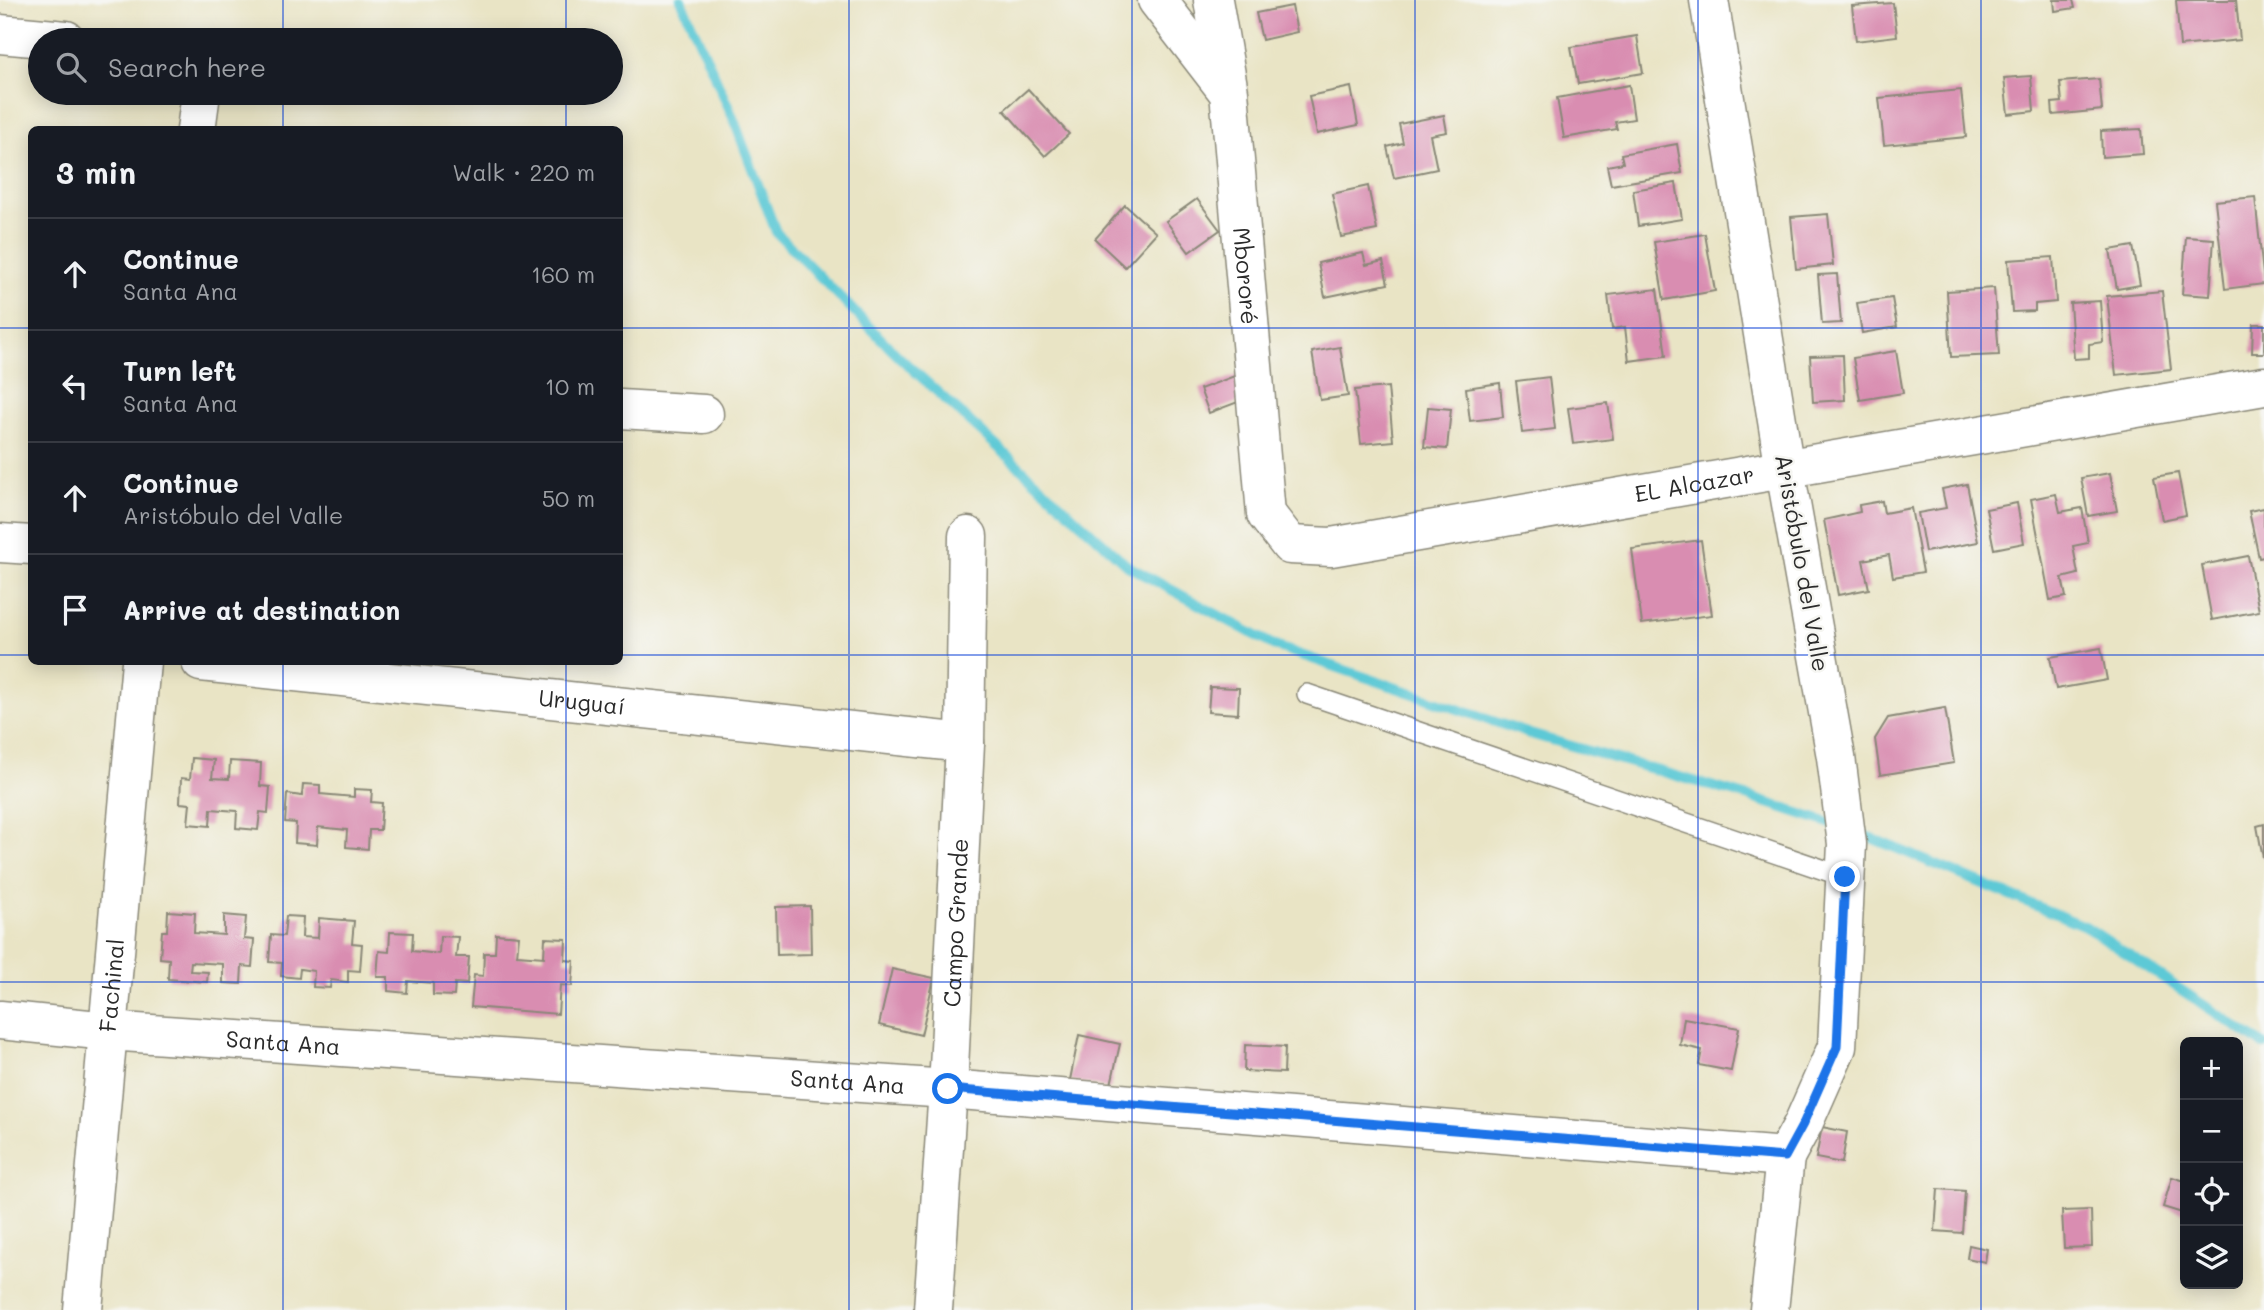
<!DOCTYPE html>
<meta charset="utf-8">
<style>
:root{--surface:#171b24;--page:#242831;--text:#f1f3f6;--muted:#9ea1a6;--line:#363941}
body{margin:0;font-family:Mali,sans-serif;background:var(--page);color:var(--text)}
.controls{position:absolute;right:21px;bottom:21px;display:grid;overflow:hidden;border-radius:10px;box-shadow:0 4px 18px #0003}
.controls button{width:63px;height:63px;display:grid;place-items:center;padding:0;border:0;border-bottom:2px solid var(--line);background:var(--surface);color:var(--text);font:35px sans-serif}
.stop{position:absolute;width:21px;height:21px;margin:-16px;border:5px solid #1a73e8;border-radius:50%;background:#fff}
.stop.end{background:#1a73e8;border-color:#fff;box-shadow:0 2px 7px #0008}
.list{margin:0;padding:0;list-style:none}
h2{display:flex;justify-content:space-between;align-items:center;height:91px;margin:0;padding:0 28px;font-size:30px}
h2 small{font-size:23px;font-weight:400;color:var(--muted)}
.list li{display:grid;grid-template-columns:46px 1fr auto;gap:21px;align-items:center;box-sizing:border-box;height:112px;padding:0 28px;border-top:2px solid var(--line)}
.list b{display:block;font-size:26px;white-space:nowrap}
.list p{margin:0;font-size:23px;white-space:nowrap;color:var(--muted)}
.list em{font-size:23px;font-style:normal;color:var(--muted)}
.icon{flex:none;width:38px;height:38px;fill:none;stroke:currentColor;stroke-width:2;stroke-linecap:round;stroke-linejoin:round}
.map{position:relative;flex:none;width:2264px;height:1310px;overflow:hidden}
.search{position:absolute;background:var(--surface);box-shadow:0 4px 18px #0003;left:28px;top:28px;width:595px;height:77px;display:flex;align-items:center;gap:18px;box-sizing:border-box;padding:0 24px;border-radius:38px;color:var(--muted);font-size:26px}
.panel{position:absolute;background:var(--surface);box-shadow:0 4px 18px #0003;left:28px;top:126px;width:595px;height:539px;border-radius:10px}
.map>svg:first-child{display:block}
</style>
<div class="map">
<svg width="2264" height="1310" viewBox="0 0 2264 1310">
<rect width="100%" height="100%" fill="#f6f6f2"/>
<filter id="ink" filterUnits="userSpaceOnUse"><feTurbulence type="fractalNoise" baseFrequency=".0143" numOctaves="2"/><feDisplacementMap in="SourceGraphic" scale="14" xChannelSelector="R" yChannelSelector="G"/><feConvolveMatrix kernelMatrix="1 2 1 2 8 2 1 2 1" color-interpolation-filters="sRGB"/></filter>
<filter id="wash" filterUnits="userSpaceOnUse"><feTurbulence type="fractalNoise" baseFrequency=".00686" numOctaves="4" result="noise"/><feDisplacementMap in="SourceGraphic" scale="28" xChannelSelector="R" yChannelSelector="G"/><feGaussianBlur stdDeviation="1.57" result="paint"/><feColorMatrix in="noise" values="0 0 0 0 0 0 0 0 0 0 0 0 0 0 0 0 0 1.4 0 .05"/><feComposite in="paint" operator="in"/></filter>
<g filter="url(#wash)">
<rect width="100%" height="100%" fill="#e9e4c5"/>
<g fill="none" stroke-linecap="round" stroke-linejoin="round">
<g stroke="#5dc9d6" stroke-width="10">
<path d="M681 0 732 115 776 232 898 356 1128 566 1275 646 1530 734 1746 796 1838 826"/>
<path d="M1854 831 2085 926 2264 1045"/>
</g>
</g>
<g id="blocks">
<g fill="#d98db1">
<path d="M2054 0H2073L2075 8 2055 11Z"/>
<path d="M2176 0H2236L2240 40 2180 46Z"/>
<path d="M1893 3 1897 36 1856 41 1852 6Z"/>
<path d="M1292 6 1297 32 1262 40 1256 13Z"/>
<path d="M1637 36 1643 73 1578 84 1571 47Z"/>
<path d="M2031 76 2034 111 2008 114 2004 78Z"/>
<path d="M2099 79 2102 110 2053 115 2052 103 2062 102 2060 82Z"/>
<path d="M1629 85 1634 119 1615 122 1617 129 1564 138 1557 98Z"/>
<path d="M1351 87 1358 125 1317 134 1309 96Z"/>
<path d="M1028 89 1069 134 1045 156 1004 110Z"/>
<path d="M1961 90 1966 137 1884 145 1879 98Z"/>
<path d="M1444 115 1447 132 1430 135 1437 169 1394 178 1387 147 1403 143 1399 124Z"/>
<path d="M2141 129 2143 154 2102 157 2101 131Z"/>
<path d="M1677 144 1682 173 1611 185 1607 166 1623 163 1621 154Z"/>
<path d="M1676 183 1682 219 1638 226 1633 190Z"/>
<path d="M1368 186 1377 230 1341 237 1332 194Z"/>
<path d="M2255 197 2264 284 2225 289 2215 201Z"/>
<path d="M1197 199 1220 230 1189 252 1166 221Z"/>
<path d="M1125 205 1156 233 1125 267 1095 239Z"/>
<path d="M1828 214 1833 265 1796 269 1791 217Z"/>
<path d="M1705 234 1715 291 1664 300 1654 242Z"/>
<path d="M2186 237 2214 239 2210 296 2182 294Z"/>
<path d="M2133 246 2140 285 2117 289 2110 250Z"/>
<path d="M1363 253 1366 265 1383 261 1388 284 1325 297 1318 263Z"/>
<path d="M2053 257 2056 302 2035 304V311L2012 312 2008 260Z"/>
<path d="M1837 274 1841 323 1822 324 1818 275Z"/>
<path d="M1994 288 1999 355 1951 357 1947 291Z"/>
<path d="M1657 289 1666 356 1629 361 1625 327 1612 329 1608 295Z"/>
<path d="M2162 291 2171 369 2116 375 2107 296Z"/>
<path d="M1892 298 1897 327 1862 333 1857 303Z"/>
<path d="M2100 301 2103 342 2089 344V358L2074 359 2070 303Z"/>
<path d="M2253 324H2264V353H2252Z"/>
<path d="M1340 347 1348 396 1320 400 1312 352Z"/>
<path d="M1896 351 1903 393 1860 400 1853 358Z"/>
<path d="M1843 355 1845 400 1813 402 1810 356Z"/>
<path d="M1237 375 1246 399 1209 413 1200 389Z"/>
<path d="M1549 377 1555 429 1522 433 1516 381Z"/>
<path d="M1500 383 1503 417 1470 421 1466 388Z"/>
<path d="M1388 387 1393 441 1361 444 1355 390Z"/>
<path d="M1608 403 1613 439 1573 444 1568 408Z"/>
<path d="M1428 407 1451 409 1447 449 1424 447Z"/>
<path d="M2110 473 2117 511 2088 516 2081 478Z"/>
<path d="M2178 473 2186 515 2162 520 2154 477Z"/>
<path d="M1967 484 1978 542 1925 552 1918 513 1946 508 1942 489Z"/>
<path d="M2056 494 2060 512 2082 508 2088 543 2073 546 2078 574 2062 578 2066 597 2050 600 2031 499Z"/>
<path d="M1882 501 1884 513 1911 508 1923 572 1893 577 1889 555 1863 560 1869 589 1838 595 1824 520 1860 512 1859 505Z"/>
<path d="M2017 503 2024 543 1994 549 1986 509Z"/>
<path d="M2264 508V557L2259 558 2249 511Z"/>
<path d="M1701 540 1712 615 1642 624 1632 549Z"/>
<path d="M2248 556 2259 611 2212 620 2202 565Z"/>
<path d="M2101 648 2107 680 2056 689 2050 657Z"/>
<path d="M1210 687 1239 688 1238 714 1208 712Z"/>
<path d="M1945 708 1954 763 1880 775 1875 739 1888 718Z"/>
<path d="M192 758 214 760 212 778 229 779 230 761 261 763 260 786 270 787 268 813 260 812 258 830 236 828 237 811 211 809 210 826 188 824 190 804 180 803 181 778 190 779Z"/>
<path d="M303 784 320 785V794L354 797V789L372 790 371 802 382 803 380 830H369L368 849 346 847 347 830 318 827 317 845 295 843 296 823 285 822 287 794 302 796Z"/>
<path d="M2264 824V858H2263L2257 826Z"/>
<path d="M810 906 811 954 777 955 776 907Z"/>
<path d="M168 911 195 913 194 933 224 935V915L246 917 244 939 254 940 252 967 242 966 241 984 223 983V964L191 962 190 971 208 972 207 982 168 979 169 959 160 958 162 931H167Z"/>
<path d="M286 916 303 917 302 937 318 938 319 918 354 921 352 943 362 944 360 971 348 970V982L331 980 330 988 313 987 314 971 300 969 299 978 281 976 282 963 269 962 271 935 284 936Z"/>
<path d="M390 932 413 933 412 951 439 954 440 936 458 937 456 957H469L467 984 455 983 454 996 433 995V983L408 981 407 993 388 991V977H377L379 951 389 952Z"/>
<path d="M496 934 519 936 517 955 544 957 545 938 566 939 565 960 574 961 572 986 560 985 558 1014 471 1007 474 975 483 976 484 953H495Z"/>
<path d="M892 969 934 978 921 1035 879 1025Z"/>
<path d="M1684 1018 1739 1028 1731 1071 1699 1065 1702 1050 1680 1045Z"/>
<path d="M1079 1035 1120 1044 1110 1089 1070 1080Z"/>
<path d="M1245 1045 1285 1047 1284 1073 1244 1071Z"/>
<path d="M1822 1127 1847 1132 1842 1163 1816 1158Z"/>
<path d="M2172 1177 2185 1181V1214L2163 1207Z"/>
<path d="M1938 1189 1965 1191 1962 1233 1935 1231Z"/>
<path d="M2091 1210 2092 1247 2064 1248 2062 1211Z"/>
<path d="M1969 1245 1987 1249 1985 1262 1967 1258Z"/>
</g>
</g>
</g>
<g filter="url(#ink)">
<use href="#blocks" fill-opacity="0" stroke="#8a8878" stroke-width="2"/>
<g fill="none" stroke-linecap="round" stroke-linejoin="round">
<defs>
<path id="service" d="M1307 694 1845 877"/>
<g id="minor">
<path d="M1157 0 1225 88"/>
<path id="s1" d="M1213 0 1229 92 1266 514 1290 545 1331 547 2264 386"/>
<path d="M0 34 66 40"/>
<path d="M196 130 201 93"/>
<path d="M620 409 704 414"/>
<path d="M0 543 32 545"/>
<path id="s2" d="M201 662 965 743"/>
<path id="s3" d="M0 1020 108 1031 948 1089 1785 1157 1803 1124 1837 1047 1847 844 1836 757 1785 470 1709 0"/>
<path id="s4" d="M83 1310 141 662"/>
<path id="s5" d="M933 1310 948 1089 965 743 968 536"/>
<path d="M1769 1310 1785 1157"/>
</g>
</defs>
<use href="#service" stroke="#8a8878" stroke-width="22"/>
<use href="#minor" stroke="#8a8878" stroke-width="41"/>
<use href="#service" stroke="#fff" stroke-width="19"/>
<use href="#minor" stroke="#fff" stroke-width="38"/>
</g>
</g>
<g fill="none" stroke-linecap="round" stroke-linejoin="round" filter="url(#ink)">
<path stroke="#1a73e8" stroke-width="9" d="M948 1089 1785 1157 1803 1124 1837 1047 1845 877"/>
</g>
<path fill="none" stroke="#1d4ed8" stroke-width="2" stroke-opacity="0.55" d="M283 0V40M566 0V40M849 0V1310M1132 0V1310M1415 0V1310M1698 0V1310M1981 0V1310M283 93V130M566 93V130M0 328H32M620 328H2264M0 655H32M620 655H2264M283 662V1310M566 662V1310M0 982H2264"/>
<g text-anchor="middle" stroke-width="5" stroke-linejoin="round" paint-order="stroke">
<g font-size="23" fill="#2b2b2b" stroke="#f6f6f2">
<text dy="8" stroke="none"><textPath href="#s1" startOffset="278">Mbororé</textPath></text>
<text dy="8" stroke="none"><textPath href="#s1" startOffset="966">EL Alcazar</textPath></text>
<text transform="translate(1802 563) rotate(80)" y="8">Aristóbulo del Valle</text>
<text dy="8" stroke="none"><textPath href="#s2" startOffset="383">Uruguaí</textPath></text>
<text dy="8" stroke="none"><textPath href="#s5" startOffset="388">Campo Grande</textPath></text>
<text dy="8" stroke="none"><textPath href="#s4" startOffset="326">Fachinal</textPath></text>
<text dy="8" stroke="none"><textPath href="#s3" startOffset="284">Santa Ana</textPath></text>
<text dy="8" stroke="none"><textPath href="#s3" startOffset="850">Santa Ana</textPath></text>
</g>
</g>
</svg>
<div class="controls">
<button>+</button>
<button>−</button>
<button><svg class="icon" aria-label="locate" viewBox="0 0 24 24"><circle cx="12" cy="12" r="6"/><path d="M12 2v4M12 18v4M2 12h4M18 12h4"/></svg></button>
<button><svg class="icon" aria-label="layers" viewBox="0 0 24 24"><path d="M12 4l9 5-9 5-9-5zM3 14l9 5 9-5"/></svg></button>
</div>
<div class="stop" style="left:948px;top:1089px"></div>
<div class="stop end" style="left:1845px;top:877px"></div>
<div class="search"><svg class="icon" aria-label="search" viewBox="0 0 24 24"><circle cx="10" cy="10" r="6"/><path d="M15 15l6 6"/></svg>Search here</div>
<section class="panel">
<h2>3 min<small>Walk · 220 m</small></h2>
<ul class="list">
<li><svg class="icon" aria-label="ahead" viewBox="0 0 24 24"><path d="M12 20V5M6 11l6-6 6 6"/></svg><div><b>Continue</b><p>Santa Ana</p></div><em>160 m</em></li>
<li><svg class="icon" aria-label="left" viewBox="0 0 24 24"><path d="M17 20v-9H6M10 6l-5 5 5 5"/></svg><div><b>Turn left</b><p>Santa Ana</p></div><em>10 m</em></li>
<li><svg class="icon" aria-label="ahead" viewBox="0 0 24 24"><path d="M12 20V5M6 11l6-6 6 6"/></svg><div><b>Continue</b><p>Aristóbulo del Valle</p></div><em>50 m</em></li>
<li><svg class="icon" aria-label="arrive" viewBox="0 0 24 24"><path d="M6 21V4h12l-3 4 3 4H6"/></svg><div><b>Arrive at destination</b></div></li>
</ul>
</section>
</div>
